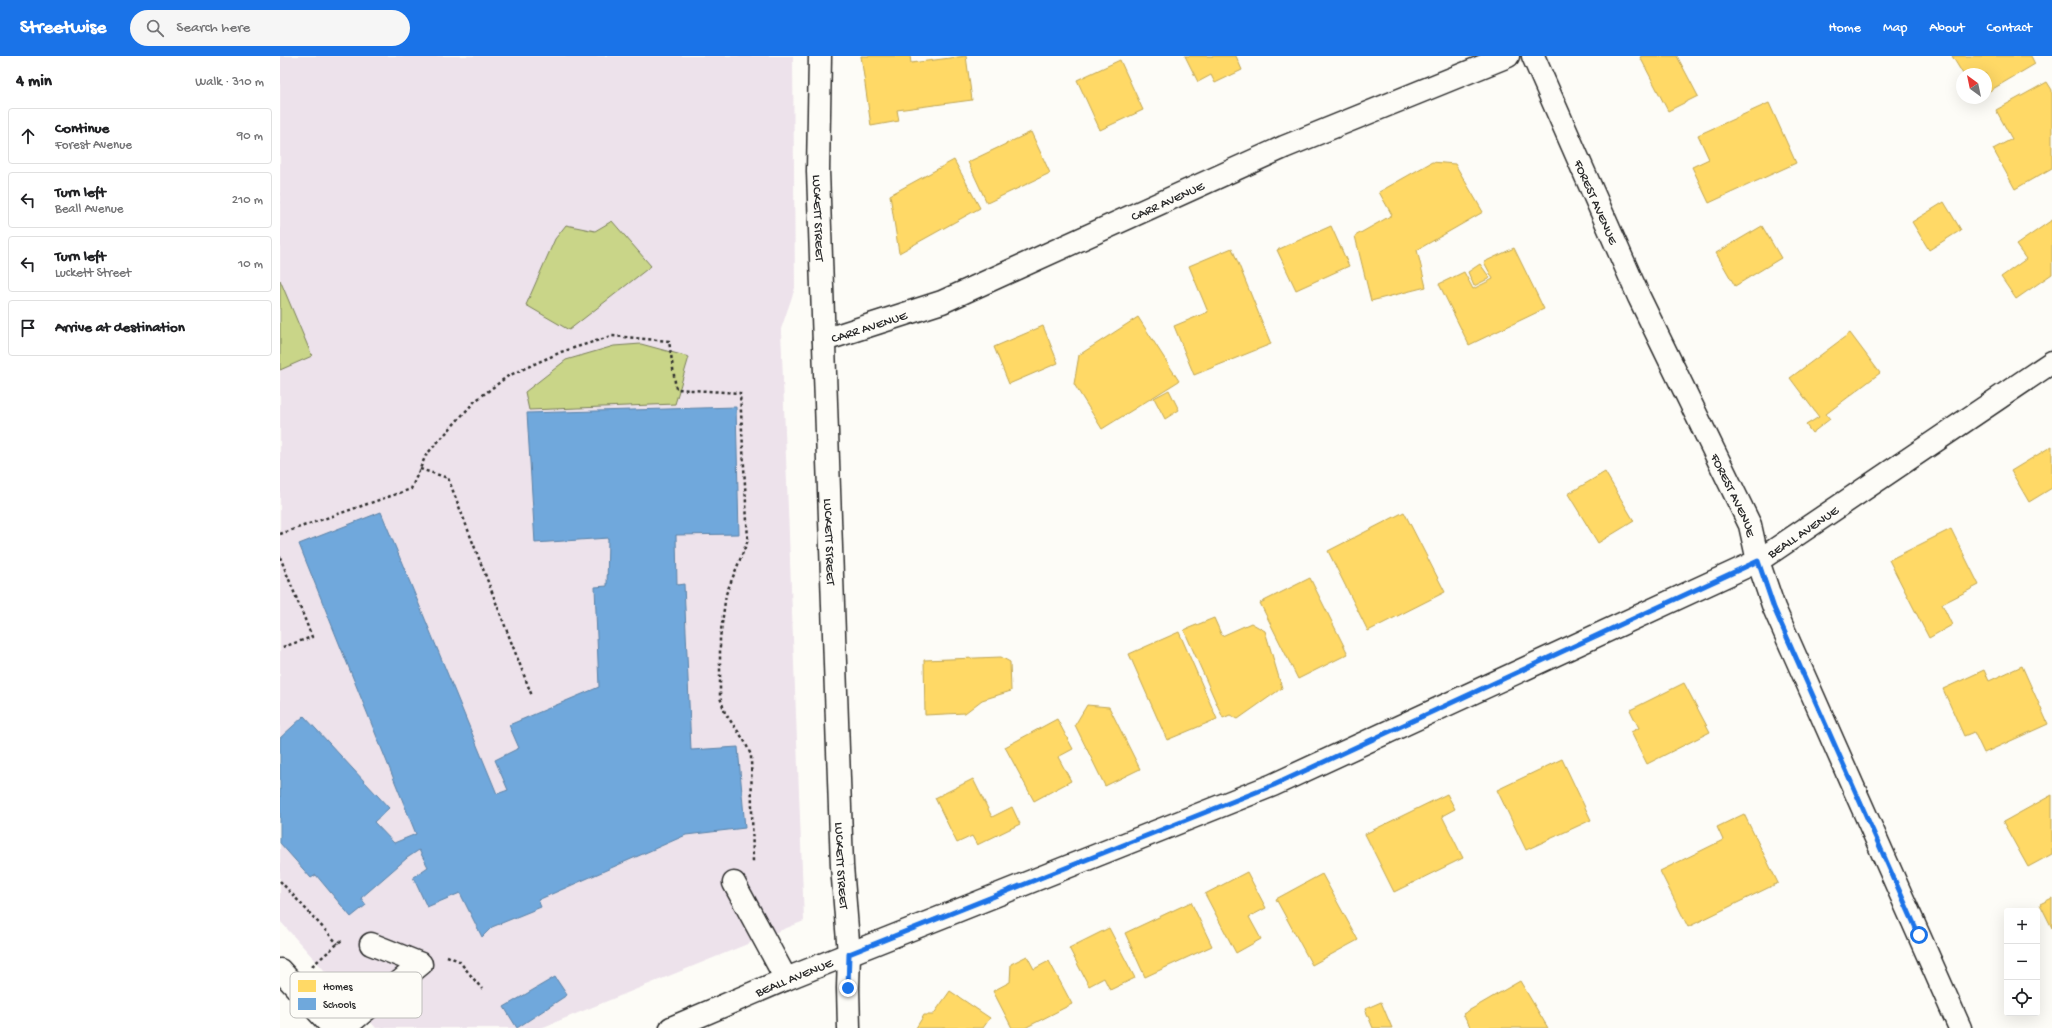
<!DOCTYPE html>
<meta charset="utf-8">
<style>
:root{--surface:#fff;--page:#f6f6f6;--text:#202124;--muted:#757577;--line:#e0e0e0;--accent:#1a73e8}
body{margin:0;font-family:"Gochi Hand",sans-serif;background:var(--page);color:var(--text)}
.controls{position:absolute;right:12px;bottom:12px;display:grid;overflow:hidden;border-radius:4px;box-shadow:0 4px 16px #0002}
.controls button{width:36px;height:36px;display:grid;place-items:center;padding:0;border:0;border-bottom:1px solid var(--line);background:var(--surface);color:var(--text);font:20px sans-serif}
.compass{position:absolute;left:1676px;top:12px;width:36px;height:36px;border-radius:50%;background:var(--surface);box-shadow:0 4px 16px #0002;rotate:327deg}
.stop{position:absolute;width:12px;height:12px;margin:-9px;border:3px solid #1a73e8;border-radius:50%;background:#fff}
.stop.end{background:#1a73e8;border-color:#fff;box-shadow:0 1px 4px #0008}
.list{margin:0;padding:0;list-style:none}
h2{display:flex;justify-content:space-between;align-items:center;height:52px;margin:0;padding:0 16px;font-size:17px}
h2 small{font-size:13px;font-weight:400;color:var(--muted)}
.list li{display:grid;grid-template-columns:26px 1fr auto;gap:12px;align-items:center;box-sizing:border-box;height:56px;margin:0 8px 8px;padding:0 8px;border:1px solid var(--line);border-radius:4px}
.list b{display:block;font-size:15px;white-space:nowrap}
.list p{margin:0;font-size:13px;white-space:nowrap;color:var(--muted)}
.list em{font-size:13px;font-style:normal;color:var(--muted)}
.icon{flex:none;width:22px;height:22px;fill:none;stroke:currentColor;stroke-width:2;stroke-linecap:round;stroke-linejoin:round}
.map{position:relative;flex:none;width:1772px;height:972px;overflow:hidden}
header{display:flex;align-items:center;gap:24px;box-sizing:border-box;height:56px;padding:0 20px;background:var(--accent);color:#fff}
header strong{font-size:19px}
nav{display:flex;gap:22px;margin-inline-start:auto;font-size:14px}
.search{width:280px;height:36px;background:var(--page);display:flex;align-items:center;gap:10px;box-sizing:border-box;padding:0 14px;border-radius:22px;color:var(--muted);font-size:15px}
main{display:flex}
aside{flex:1;background:var(--surface)}
.map>svg:first-child{display:block}
</style>
<header>
<strong>Streetwise</strong>
<div class="search"><svg class="icon" aria-label="search" viewBox="0 0 24 24"><circle cx="10" cy="10" r="6"/><path d="M15 15l6 6"/></svg>Search here</div>
<nav><a>Home</a><a>Map</a><a>About</a><a>Contact</a></nav>
</header>
<main>
<aside>
<h2>4 min<small>Walk · 310 m</small></h2>
<ul class="list">
<li><svg class="icon" aria-label="ahead" viewBox="0 0 24 24"><path d="M12 20V5M6 11l6-6 6 6"/></svg><div><b>Continue</b><p>Forest Avenue</p></div><em>90 m</em></li>
<li><svg class="icon" aria-label="left" viewBox="0 0 24 24"><path d="M17 20v-9H6M10 6l-5 5 5 5"/></svg><div><b>Turn left</b><p>Beall Avenue</p></div><em>210 m</em></li>
<li><svg class="icon" aria-label="left" viewBox="0 0 24 24"><path d="M17 20v-9H6M10 6l-5 5 5 5"/></svg><div><b>Turn left</b><p>Luckett Street</p></div><em>10 m</em></li>
<li><svg class="icon" aria-label="arrive" viewBox="0 0 24 24"><path d="M6 21V4h12l-3 4 3 4H6"/></svg><div><b>Arrive at destination</b></div></li>
</ul>
</aside>
<div class="map">
<svg width="1772" height="972" viewBox="0 0 1772 972">
<rect width="100%" height="100%" fill="#fdfcf7"/>
<filter id="ink" filterUnits="userSpaceOnUse"><feTurbulence type="fractalNoise" baseFrequency=".025" numOctaves="2"/><feDisplacementMap in="SourceGraphic" scale="8" xChannelSelector="R" yChannelSelector="G"/><feConvolveMatrix kernelMatrix="1 2 1 2 8 2 1 2 1" color-interpolation-filters="sRGB"/></filter>
<g filter="url(#ink)">
<path fill="#ede2eb" d="M0 0H513L515 232 501 273 524 865 261 972H96L0 865Z"/>
<g fill="#c9d588" stroke="#7a805a">
<path d="M332 165 371 210 289 274 246 249 275 183 286 169 315 175Z"/>
<path d="M0 224 32 300 0 314Z"/>
<path d="M361 288 409 301 395 348 249 354 245 336 286 304 334 290Z"/>
</g>
<g fill="#ffd966" stroke="#bfa554">
<path d="M581 0H630L631 7 686 0 692 44 617 54 619 65 591 70Z"/>
<path d="M905 0H956L962 14 935 27 931 19 918 26Z"/>
<path d="M1362 0H1397L1418 40 1388 55 1360 1Z"/>
<path d="M1672 0H1751L1755 8 1706 37V18H1683Z"/>
<path d="M840 4 863 54 820 74 797 24Z"/>
<path d="M1767 26 1772 34V112L1735 133 1713 93 1732 83 1716 54Z"/>
<path d="M1489 47 1516 107 1429 147 1412 111 1429 103 1418 79Z"/>
<path d="M751 76 770 117 707 147 688 106Z"/>
<path d="M674 104 700 152 619 197 610 139Z"/>
<path d="M1152 106 1175 108 1203 156 1137 194 1146 231 1091 245 1075 180 1112 159 1099 136Z"/>
<path d="M1664 146 1681 174 1649 194 1632 166Z"/>
<path d="M1772 164V218L1736 243 1721 221 1746 203 1736 189Z"/>
<path d="M1051 170 1069 210 1016 234 997 194Z"/>
<path d="M1482 170 1501 202 1455 230 1436 197Z"/>
<path d="M952 192 991 288 914 319 894 270 928 256 909 210Z"/>
<path d="M1234 192 1264 253 1189 289 1159 228 1184 216 1193 233 1213 223 1204 206Z"/>
<path d="M1200 208 1210 222 1194 230 1188 216Z"/>
<path d="M858 261 899 325 822 373 794 328 799 299Z"/>
<path d="M763 270 778 307 729 328 714 291Z"/>
<path d="M1570 277 1600 317 1546 358 1550 363 1532 377 1526 369 1539 361 1510 322Z"/>
<path d="M889 334 899 354 885 363 874 342Z"/>
<path d="M1772 390V432L1749 446 1731 415Z"/>
<path d="M1325 416 1354 465 1318 487 1288 438Z"/>
<path d="M1124 456 1165 536 1088 575 1048 495Z"/>
<path d="M1671 473 1699 529 1662 548 1672 569 1649 582 1609 504Z"/>
<path d="M1030 522 1068 598 1018 623 980 547Z"/>
<path d="M934 562 942 580 971 567 985 575 1002 632 958 663 950 659 943 662 904 574Z"/>
<path d="M899 576 937 663 887 684 849 598Z"/>
<path d="M721 601 730 606 731 635 702 644 685 657 645 659 644 604Z"/>
<path d="M1742 610 1768 668 1704 697 1694 676 1684 680 1663 633 1704 614 1709 625Z"/>
<path d="M1404 627 1430 676 1367 708 1351 676 1359 672 1350 654Z"/>
<path d="M807 649 829 651 860 713 825 730 795 669Z"/>
<path d="M777 663 793 693 778 701 791 725 754 745 725 691Z"/>
<path d="M1282 703 1311 764 1246 794 1217 734Z"/>
<path d="M693 723 712 761 732 751 740 768 697 789 692 780 677 787 655 742Z"/>
<path d="M1167 738 1175 753 1162 760 1183 802 1114 836 1085 778Z"/>
<path d="M1772 739V798L1748 811 1723 766Z"/>
<path d="M1464 758 1498 827 1408 871 1380 815 1443 784 1437 771Z"/>
<path d="M967 816 986 852 969 861 981 883 956 897 925 838Z"/>
<path d="M1042 818 1078 884 1032 909 996 843Z"/>
<path d="M1772 842V872L1760 848Z"/>
<path d="M911 846 932 890 865 921 845 877Z"/>
<path d="M829 872 855 922 830 934 824 922 809 930 789 892Z"/>
<path d="M747 900 754 913 769 905 792 948 745 972H732L713 935 730 926 731 908Z"/>
<path d="M1240 925 1268 972H1191L1183 958Z"/>
<path d="M670 935 710 962 703 972H636L644 959H653Z"/>
<path d="M1101 946 1112 972H1093L1085 953Z"/>
</g>
<g fill="#6fa8dc" stroke="#5b82a7">
<path d="M456 351 459 478 396 479 397 529 404 528 411 694 458 691 465 772 406 779 258 844 261 851 212 871 202 881 180 837 147 851 133 821 148 811 139 794 127 802 81 842 86 849 71 861 36 819 31 822 0 787V682L24 660 109 752 94 766 114 787 136 778 19 488 101 456 217 738 228 734 215 704 239 692 229 669 319 631 315 531 327 530 328 482 255 487 247 357Z"/>
<path d="M275 921 287 939 237 972 224 951Z"/>
</g>
<g fill="none" stroke-linecap="round" stroke-linejoin="round">
<defs>
<g id="minor">
<path id="s1" d="M540 0 538 115 562 810 569 898 568 932 569 972"/>
<path id="s2" d="M1253 0 1359 241 1470 469 1478 505 1494 552 1680 972"/>
<path id="s3" d="M544 284 662 246 1004 91 1228 0"/>
<path d="M454 827 506 923"/>
<path d="M0 914 53 972"/>
<path d="M64 972 141 908 91 888"/>
<path id="s4" d="M391 972 506 923 993 729 1478 505 1772 306"/>
</g>
</defs>
<use href="#minor" stroke="#2b2b2b" stroke-width="25"/>
<g stroke="#2b2b2b" stroke-width="2.5" stroke-dasharray="3 3" stroke-linecap="butt">
<path d="M140 413 168 422 252 640"/>
<path d="M0 478 131 433 146 399 195 345 228 320 281 296 332 280 389 285 396 333 460 337 468 484 446 538 440 582V641L445 657 464 684 471 699 473 807"/>
<path d="M0 501 32 581 0 592"/>
<path d="M0 825 58 888"/>
<path d="M167 900 179 905 202 933"/>
<path d="M32 910 63 883"/>
</g>
<use href="#minor" stroke="#fdfcf7" stroke-width="22"/>
</g>
</g>
<g fill="none" stroke-linecap="round" stroke-linejoin="round" filter="url(#ink)">
<path stroke="#1a73e8" stroke-width="5" d="M568 932 569 898 994 729 1478 505 1494 552 1639 879"/>
</g>
<g text-anchor="middle" stroke-width="4" stroke-linejoin="round" paint-order="stroke">
<g font-size="13" fill="#2b2b2b" stroke="#fdfcf7">
<text dy="5" stroke="none"><textPath href="#s3" startOffset="371">CARR AVENUE</textPath></text>
<text dy="5" stroke="none"><textPath href="#s2" startOffset="159">FOREST AVENUE</textPath></text>
<text dy="5" stroke="none"><textPath href="#s1" startOffset="162">LUCKETT STREET</textPath></text>
<text dy="5" stroke="none"><textPath href="#s3" startOffset="47">CARR AVENUE</textPath></text>
<text dy="5" stroke="none"><textPath href="#s2" startOffset="483">FOREST AVENUE</textPath></text>
<text dy="5" stroke="none"><textPath href="#s4" startOffset="1237">BEALL AVENUE</textPath></text>
<text dy="5" stroke="none"><textPath href="#s1" startOffset="486">LUCKETT STREET</textPath></text>
<text dy="5" stroke="none"><textPath href="#s1" startOffset="810">LUCKETT STREET</textPath></text>
<text dy="5" stroke="none"><textPath href="#s4" startOffset="133">BEALL AVENUE</textPath></text>
</g>
</g>
<rect x="10" y="916" width="132" height="46" rx="6" fill="#fdfcf7" stroke="#bebdba" stroke-width="1"/>
<rect x="18" y="924" width="18" height="12" fill="#ffd966"/>
<rect x="18" y="942" width="18" height="12" fill="#6fa8dc"/>
<g font-size="11" fill="#2b2b2b">
<text x="43" y="934">Homes</text>
<text x="43" y="952">Schools</text>
</g>
</svg>
<div class="controls">
<button>+</button>
<button>−</button>
<button><svg class="icon" aria-label="locate" viewBox="0 0 24 24"><circle cx="12" cy="12" r="6"/><path d="M12 2v4M12 18v4M2 12h4M18 12h4"/></svg></button>
</div>
<svg class="compass" viewBox="-18 -18 36 36"><path d="M0-13l5 13h-10z" fill="#e53935"/><path d="M0 13l5-13h-10z" fill="#757577"/></svg>
<div class="stop" style="left:1639px;top:879px"></div>
<div class="stop end" style="left:568px;top:932px"></div>
</div>
</main>
